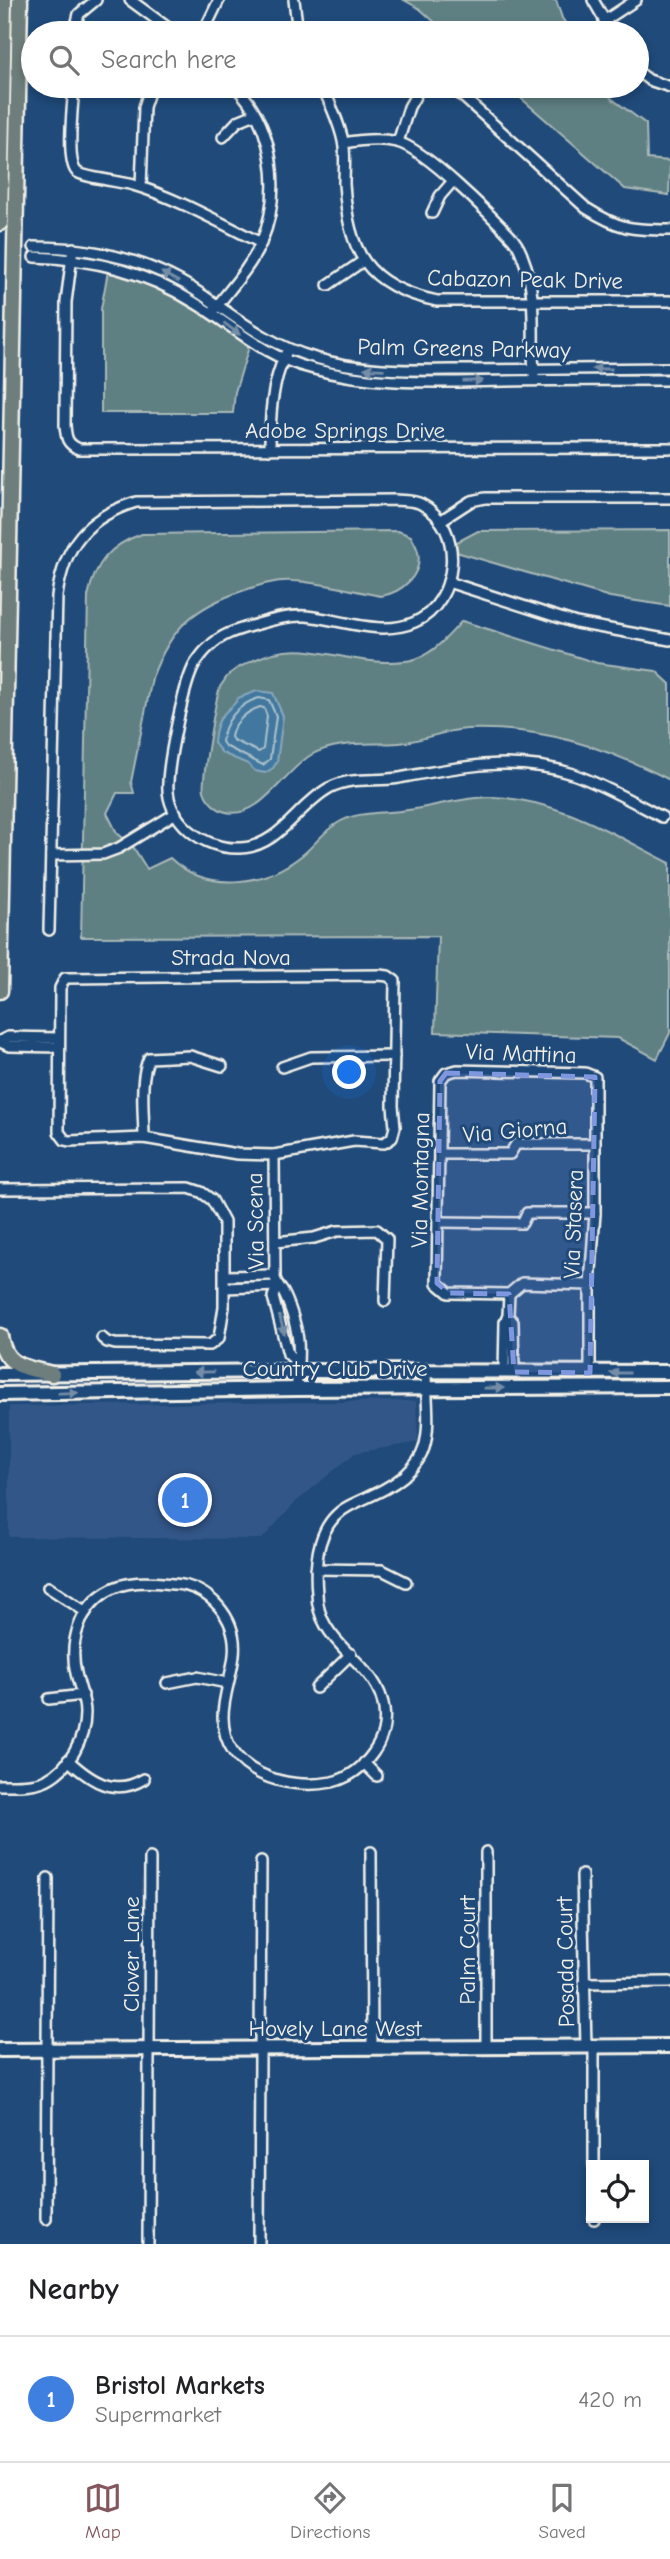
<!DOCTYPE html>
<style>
:root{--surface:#fff;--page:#f6f6f6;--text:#202124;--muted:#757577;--line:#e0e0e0;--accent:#84575d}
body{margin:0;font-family:"Comic Neue",sans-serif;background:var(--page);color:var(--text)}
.controls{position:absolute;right:21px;bottom:21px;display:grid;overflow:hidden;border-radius:0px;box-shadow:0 4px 10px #0003}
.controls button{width:63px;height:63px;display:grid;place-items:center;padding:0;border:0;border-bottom:2px solid var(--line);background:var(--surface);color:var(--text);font:35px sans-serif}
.you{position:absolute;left:350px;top:1073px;width:24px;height:24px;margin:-18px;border:5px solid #fff;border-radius:50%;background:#1a73e8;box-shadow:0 0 0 10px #1a73e833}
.badge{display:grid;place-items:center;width:46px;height:46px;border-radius:50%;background:var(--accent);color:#fff;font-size:23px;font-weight:700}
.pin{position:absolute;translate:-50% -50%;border:4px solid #fff;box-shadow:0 2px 7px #0006}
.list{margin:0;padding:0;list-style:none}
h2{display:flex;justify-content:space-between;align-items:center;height:91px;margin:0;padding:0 28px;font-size:30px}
h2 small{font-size:23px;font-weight:400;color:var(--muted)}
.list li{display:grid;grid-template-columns:46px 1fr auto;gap:21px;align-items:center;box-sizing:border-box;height:126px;padding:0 28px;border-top:2px solid var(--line)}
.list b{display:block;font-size:26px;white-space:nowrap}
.list p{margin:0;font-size:23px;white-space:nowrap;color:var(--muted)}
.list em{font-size:23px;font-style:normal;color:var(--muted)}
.icon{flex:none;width:38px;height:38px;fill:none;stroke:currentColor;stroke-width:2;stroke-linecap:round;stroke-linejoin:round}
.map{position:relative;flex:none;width:670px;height:2244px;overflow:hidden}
.search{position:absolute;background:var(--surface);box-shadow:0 4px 10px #0003;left:21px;right:21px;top:21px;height:77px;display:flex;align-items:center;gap:18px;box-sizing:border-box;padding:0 24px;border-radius:38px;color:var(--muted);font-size:26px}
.sheet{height:217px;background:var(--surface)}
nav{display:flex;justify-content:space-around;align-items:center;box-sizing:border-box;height:98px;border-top:2px solid var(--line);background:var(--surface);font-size:19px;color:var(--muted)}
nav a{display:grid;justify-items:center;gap:4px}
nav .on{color:var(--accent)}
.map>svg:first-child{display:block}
</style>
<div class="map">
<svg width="670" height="2244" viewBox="0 0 670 2244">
<rect width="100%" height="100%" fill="#1f4a7a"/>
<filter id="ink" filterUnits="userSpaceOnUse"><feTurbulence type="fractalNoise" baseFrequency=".0143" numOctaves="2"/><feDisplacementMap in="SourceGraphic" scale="14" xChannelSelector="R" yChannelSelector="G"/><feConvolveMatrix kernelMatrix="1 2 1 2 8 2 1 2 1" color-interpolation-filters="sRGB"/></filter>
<g filter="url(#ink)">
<path fill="#325788" d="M416 1401 418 1442 355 1453 297 1501 262 1539 9 1537V1406Z"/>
<g fill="#5f8083" stroke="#aab8b6" stroke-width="2">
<path d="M404 0H556L562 18 572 33H447L420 9Z"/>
<path d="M507 86H603L611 98 646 124 647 159 670 161 669 195 625 189Z"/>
<path d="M108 271C163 282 205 315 249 347L235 392 233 413H101V309Z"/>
<path d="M670 530V606L610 597 456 552 455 543 478 531Z"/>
<path d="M398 531 411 536C413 541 417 546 418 552 423 575 401 593 381 596 352 591 322 582 292 581 276 580 260 585 245 590 194 607 171 627 152 678L131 782 134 793H117L107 813 117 833 132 845 147 869 170 858C207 893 263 886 301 856 313 847 323 832 336 824 357 810 384 814 408 810 436 806 463 797 492 797 558 799 613 834 670 863V1033L657 1059 618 1038 435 1032 438 936 81 937 88 596C95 564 109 545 142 534Z"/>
<path d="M462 621 597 663 656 671 670 684V780C605 747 541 726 467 729 444 730 422 741 399 743 370 745 337 740 311 755 284 771 260 820 226 812 217 810 207 801 204 791 201 784 216 697 220 687 221 685 225 680 226 678 233 669 242 666 252 661 300 636 337 662 386 662 396 662 409 662 418 658 436 651 449 635 462 621Z"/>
</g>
<path fill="#42789f" stroke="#89a8bc" stroke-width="2" d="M257 691 273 693 283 716 277 762 273 768 265 773 255 771 248 764 222 753 214 743C215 733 216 723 223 715 228 708 235 706 238 698Z"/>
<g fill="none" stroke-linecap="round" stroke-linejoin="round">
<g stroke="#adc1cb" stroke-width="2">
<path d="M259 698 269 700 276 716 270 759 263 765 225 746 222 742C224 721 238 704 259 698Z"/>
<path d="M260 707 264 708 267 716 263 749 259 752 233 740 231 737C233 723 247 711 260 707Z"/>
</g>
<defs>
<g id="street">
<path d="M130 0 175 33"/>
<path d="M294 0 298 33"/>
<path d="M593 0 612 33"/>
<path d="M604 21 636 0"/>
<path d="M74 33 79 14 96 0"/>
<path d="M203 33 219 0"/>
<path d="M637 71 649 80 670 87"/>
<path d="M74 86C73 103 66 159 76 171 80 177 123 182 133 185 175 197 222 224 261 243"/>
<path d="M322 86C330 103 339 122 343 141 346 154 344 170 344 184 349 252 365 286 437 301H670"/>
<path d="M451 86 586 208C619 229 631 230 670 230"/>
<path d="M223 137 238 121 255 114"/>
<path d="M398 142 409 107 421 86"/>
<path d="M344 143C361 140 380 138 397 142 425 149 492 216 513 239 517 244 521 251 523 258 538 294 531 337 534 375"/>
<path d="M141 187 144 107 151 86"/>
<path d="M432 213 440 196 453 181"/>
<path d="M34 247C94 247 154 261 204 296 240 321 272 346 315 358 367 373 420 370 473 370 539 369 604 369 670 368"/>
<path d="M73 248 66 302 65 425C66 438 67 444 79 449L670 448"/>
<path d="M34 257C92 259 145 271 195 303 235 327 263 356 310 368 373 386 440 382 505 381 560 380 615 380 670 380"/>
<path d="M328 285 363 261"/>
<path d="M214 310C230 289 250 268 261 243 283 192 274 125 235 86"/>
<path d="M270 449C270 415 271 385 286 353"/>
<path d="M440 521 471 501 485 498H670"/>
<path d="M448 582 576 623 670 640"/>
<path d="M51 855 103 854 119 848 176 813"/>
<path d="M49 930 57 596C64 545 87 517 136 502L395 500C403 501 414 500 421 504 466 527 459 602 415 622 381 637 341 619 306 616 289 615 274 619 258 624 241 629 222 633 209 647 204 651 199 658 195 664 184 682 169 758 168 782 165 820 203 850 240 848 279 847 298 805 329 788 353 776 374 782 399 778 456 767 515 755 573 774 604 785 633 802 662 817"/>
<path d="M380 975 388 976 395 981 393 1106 395 1127 392 1138 384 1143 354 1141 274 1155 237 1154 144 1138 69 1141 65 1140 59 1132 60 988 65 978Z"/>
<path d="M0 1041 8 1037 59 1038"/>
<path d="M0 1042 9 1046 59 1047"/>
<path d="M282 1067 311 1057 394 1056"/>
<path d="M144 1138C144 1115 139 1078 149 1058L190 1056 222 1066"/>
<path d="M439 1154H510L516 1144H594"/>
<path d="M274 1155 275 1278C277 1285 279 1286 283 1292 289 1303 295 1322 297 1334 301 1353 296 1370 297 1389"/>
<path d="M0 1189 189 1188 201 1192 212 1200 224 1222V1307L219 1338 210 1345 115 1344 107 1342 102 1338"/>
<path d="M439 1222 522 1223 527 1213H595"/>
<path d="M275 1242 314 1238 337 1231 377 1230 387 1239 385 1301"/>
<path d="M225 1276 275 1275"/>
<path d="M590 1285 522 1283 509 1294 449 1293 437 1283 440 1081 446 1073 457 1070 585 1073 595 1077V1213L590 1285V1373"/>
<path d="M277 1286 273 1297 288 1354 296 1361"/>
<path d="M225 1288 277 1286"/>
<path d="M508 1316 513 1322 514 1372"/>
<path d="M504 1372 505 1322 508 1316 509 1294"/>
<path d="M316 1569 382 1570 406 1582"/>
<path d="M48 1587 86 1612"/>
<path d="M167 1683 197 1677 227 1683"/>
<path d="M316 1688 351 1654"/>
<path d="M49 1699 83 1695"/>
<path d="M68 1760C91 1781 114 1797 144 1779"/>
<path d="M364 1763 377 1776"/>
<path d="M0 1785C14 1785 33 1786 46 1780 70 1768 85 1739 85 1713 85 1699 79 1687 76 1673 69 1643 79 1609 106 1592 126 1579 151 1582 174 1584 209 1586 238 1618 234 1655 232 1675 223 1696 223 1717 223 1773 287 1791 332 1782 349 1778 363 1767 373 1753 383 1739 386 1726 384 1709 379 1671 344 1657 326 1626 320 1616 317 1604 317 1593 314 1561 318 1522 349 1506 369 1496 387 1490 404 1476 413 1468 421 1459 424 1448 431 1425 426 1397 426 1373"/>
<path d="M371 1852 372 2048"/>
<path d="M486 1852V2048"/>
<path d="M582 1875 586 2047"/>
<path d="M584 1983 670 1982"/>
<path d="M594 2165V2047"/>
<path d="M46 2219 48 1878"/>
<path d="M594 2219V2218"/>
<path d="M148 2244 150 1858"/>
<path d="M259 2244 261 1862"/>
</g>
<g id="secondary">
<path d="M0 1374 296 1371 670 1372"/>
<path d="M0 1394 297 1389 670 1387"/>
<path d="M0 2050 670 2046"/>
</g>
<g id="primary">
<path d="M0 223 4 0"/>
<path d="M0 991 20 0"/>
<path d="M0 1336C5 1368 25 1367 52 1374"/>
</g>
</defs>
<use href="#street" stroke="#f4f1e8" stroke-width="14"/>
<use href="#secondary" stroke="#f4f1e8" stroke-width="18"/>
<use href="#primary" stroke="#f4f1e8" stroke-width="19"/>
<use href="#street" stroke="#1f4a7a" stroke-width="9"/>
<use href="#secondary" stroke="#1f4a7a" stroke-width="12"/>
<use href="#primary" stroke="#6d7e7c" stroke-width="14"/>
</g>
<defs><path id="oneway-solid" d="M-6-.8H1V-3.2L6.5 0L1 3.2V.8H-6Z" transform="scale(1.75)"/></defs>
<g fill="#748da6">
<use href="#oneway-solid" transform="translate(170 277) rotate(-151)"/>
<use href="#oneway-solid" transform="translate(232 329) rotate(37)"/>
<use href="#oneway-solid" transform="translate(374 369) rotate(-178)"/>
<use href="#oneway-solid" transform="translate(602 369) rotate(180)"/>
<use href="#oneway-solid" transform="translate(473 381) rotate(-1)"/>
<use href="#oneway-solid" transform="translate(282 1325) rotate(74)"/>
<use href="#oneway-solid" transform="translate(204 1372) rotate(179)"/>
<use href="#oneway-solid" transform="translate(620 1373) rotate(180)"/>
<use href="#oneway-solid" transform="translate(494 1388)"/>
<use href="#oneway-solid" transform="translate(68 1393) rotate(-1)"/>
</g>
</g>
<path fill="#7e97df" fill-opacity="0.2" stroke="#7e97df" stroke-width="5" stroke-dasharray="14 9" stroke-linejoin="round" d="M446 1073 595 1077 590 1373 514 1372 509 1294 449 1293 437 1283 440 1081Z"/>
<g text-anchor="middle" stroke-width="6" stroke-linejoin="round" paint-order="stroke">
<g font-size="23" fill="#f4f1e8" stroke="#1f4a7a">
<text transform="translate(525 279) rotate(1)" y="8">Cabazon Peak Drive</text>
<text transform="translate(464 348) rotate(1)" y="8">Palm Greens Parkway</text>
<text x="345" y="438">Adobe Springs Drive</text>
<text x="231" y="965">Strada Nova</text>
<text transform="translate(521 1053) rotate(2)" y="8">Via Mattina</text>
<text transform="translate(515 1130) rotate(-5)" y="8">Via Giorna</text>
<text transform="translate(420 1180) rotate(-89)" y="8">Via Montagna</text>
<text transform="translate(255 1221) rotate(-91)" y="8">Via Scena</text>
<text transform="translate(573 1224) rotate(-88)" y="8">Via Stasera</text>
<text x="335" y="1376">Country Club Drive</text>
<text transform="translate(467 1950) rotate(-90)" y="8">Palm Court</text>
<text transform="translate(131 1954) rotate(-90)" y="8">Clover Lane</text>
<text transform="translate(565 1962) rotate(-91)" y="8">Posada Court</text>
<text x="335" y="2036">Hovely Lane West</text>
</g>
</g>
</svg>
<div class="controls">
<button><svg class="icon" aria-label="locate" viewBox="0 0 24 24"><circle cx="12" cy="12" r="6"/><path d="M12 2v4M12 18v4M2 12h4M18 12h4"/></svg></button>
</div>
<div class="you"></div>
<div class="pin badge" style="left:185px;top:1500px;background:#3f7fe0">1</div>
<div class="search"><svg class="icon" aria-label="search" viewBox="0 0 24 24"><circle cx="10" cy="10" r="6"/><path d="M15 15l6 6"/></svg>Search here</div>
</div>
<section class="sheet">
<h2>Nearby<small></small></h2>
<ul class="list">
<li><span class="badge" style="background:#3f7fe0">1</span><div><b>Bristol Markets</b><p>Supermarket</p></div><em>420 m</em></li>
</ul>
</section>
<nav>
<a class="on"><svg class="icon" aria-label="map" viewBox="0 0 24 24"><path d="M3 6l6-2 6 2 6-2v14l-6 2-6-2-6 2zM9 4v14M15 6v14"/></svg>Map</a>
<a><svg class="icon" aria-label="directions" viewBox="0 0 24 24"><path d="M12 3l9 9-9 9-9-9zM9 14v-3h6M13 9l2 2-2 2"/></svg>Directions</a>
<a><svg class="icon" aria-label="saved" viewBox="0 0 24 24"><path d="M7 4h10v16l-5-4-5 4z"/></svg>Saved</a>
</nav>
